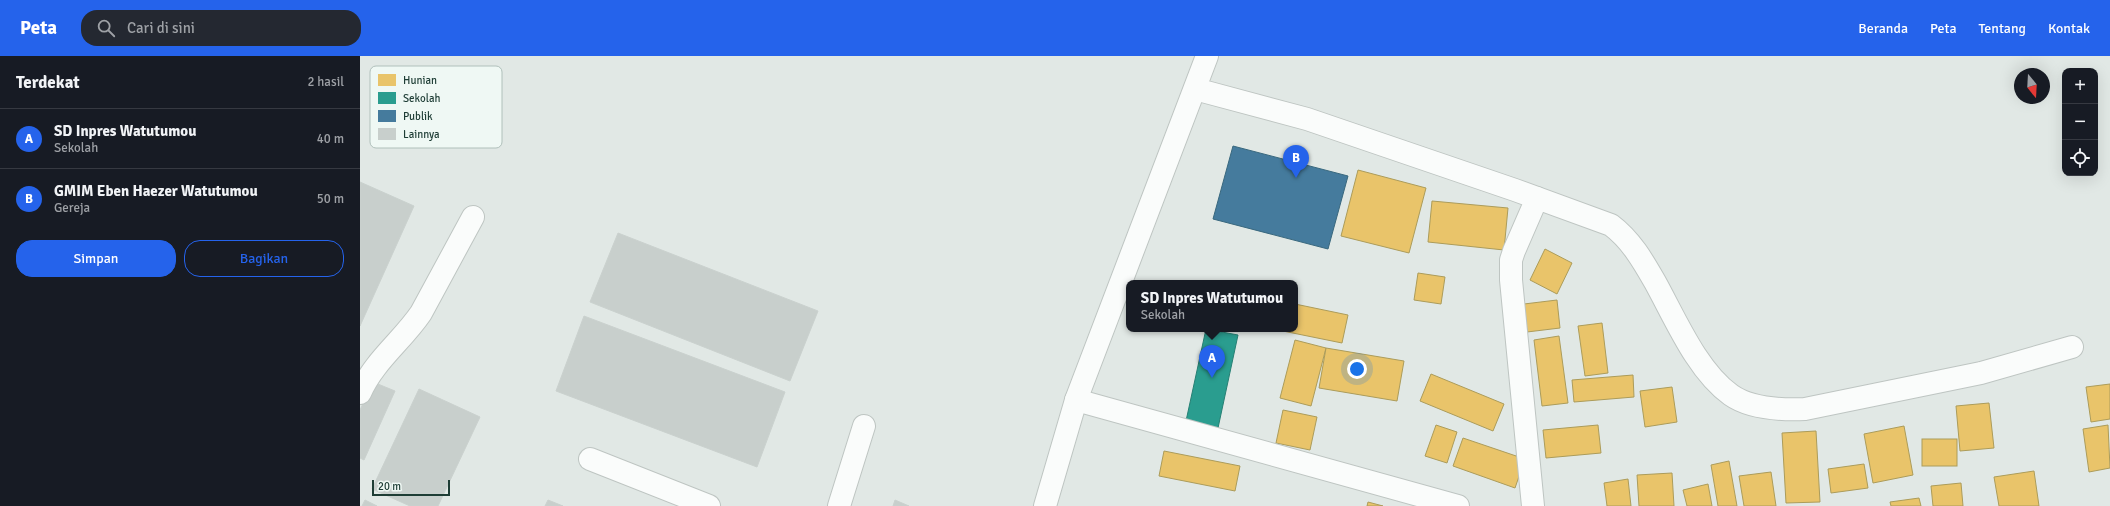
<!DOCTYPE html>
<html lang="id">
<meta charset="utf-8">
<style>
:root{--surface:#171b24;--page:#242831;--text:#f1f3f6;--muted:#9ea1a6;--line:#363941;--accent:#2563eb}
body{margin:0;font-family:Signika,sans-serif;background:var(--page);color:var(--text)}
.controls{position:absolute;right:12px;top:12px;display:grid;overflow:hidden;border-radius:8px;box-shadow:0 4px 16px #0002}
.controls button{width:36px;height:36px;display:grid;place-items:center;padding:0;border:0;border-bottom:1px solid var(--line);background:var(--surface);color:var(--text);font:20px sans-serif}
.compass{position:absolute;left:1654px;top:12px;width:36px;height:36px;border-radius:50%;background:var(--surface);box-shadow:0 4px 16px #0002;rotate:162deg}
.scale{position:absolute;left:12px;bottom:10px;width:78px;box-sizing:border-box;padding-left:4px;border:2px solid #1e3d35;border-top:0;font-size:11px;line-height:14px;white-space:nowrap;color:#1e3d35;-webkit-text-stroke:3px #eff8f4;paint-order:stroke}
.you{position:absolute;left:997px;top:313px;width:14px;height:14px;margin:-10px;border:3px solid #fff;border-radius:50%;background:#1a73e8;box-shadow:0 0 0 6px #1a73e833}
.badge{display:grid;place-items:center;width:26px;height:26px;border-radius:50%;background:var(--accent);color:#fff;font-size:13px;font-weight:700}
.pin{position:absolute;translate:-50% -33px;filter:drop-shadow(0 1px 2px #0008)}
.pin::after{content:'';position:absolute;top:21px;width:14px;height:12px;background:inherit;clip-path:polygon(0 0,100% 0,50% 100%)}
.popup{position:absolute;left:766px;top:224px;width:172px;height:52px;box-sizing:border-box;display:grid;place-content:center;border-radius:8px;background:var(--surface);filter:drop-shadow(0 1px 3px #0005);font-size:13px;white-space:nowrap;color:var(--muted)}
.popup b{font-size:15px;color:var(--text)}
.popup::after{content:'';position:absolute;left:50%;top:100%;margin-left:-8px;border:8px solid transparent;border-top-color:var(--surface)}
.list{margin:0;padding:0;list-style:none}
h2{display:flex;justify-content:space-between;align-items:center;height:52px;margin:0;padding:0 16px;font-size:17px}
h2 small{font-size:13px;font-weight:400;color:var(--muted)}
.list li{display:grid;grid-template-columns:26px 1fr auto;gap:12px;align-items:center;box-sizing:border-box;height:60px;padding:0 16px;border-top:1px solid var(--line)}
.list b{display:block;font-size:15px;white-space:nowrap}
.list p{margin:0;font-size:13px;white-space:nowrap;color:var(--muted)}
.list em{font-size:13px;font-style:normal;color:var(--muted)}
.actions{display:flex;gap:8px;padding:12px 16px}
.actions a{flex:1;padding:9px 0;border:1px solid var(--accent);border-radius:16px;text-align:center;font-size:14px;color:var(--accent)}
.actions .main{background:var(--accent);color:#fff}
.icon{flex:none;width:22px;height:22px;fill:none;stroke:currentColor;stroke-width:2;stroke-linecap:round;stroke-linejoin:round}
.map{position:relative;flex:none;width:1750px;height:450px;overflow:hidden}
header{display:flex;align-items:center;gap:24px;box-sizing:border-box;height:56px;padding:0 20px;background:var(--accent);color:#fff}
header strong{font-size:19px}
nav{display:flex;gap:22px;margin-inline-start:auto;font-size:14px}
.search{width:280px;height:36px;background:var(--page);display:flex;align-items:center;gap:10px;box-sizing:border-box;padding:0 14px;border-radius:16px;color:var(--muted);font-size:15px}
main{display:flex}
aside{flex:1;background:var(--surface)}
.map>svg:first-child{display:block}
</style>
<header>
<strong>Peta</strong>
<div class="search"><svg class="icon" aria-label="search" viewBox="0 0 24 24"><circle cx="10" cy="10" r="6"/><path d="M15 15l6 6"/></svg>Cari di sini</div>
<nav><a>Beranda</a><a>Peta</a><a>Tentang</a><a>Kontak</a></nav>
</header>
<main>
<aside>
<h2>Terdekat<small>2 hasil</small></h2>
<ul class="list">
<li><span class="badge">A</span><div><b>SD Inpres Watutumou</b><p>Sekolah</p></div><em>40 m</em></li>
<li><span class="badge">B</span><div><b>GMIM Eben Haezer Watutumou</b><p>Gereja</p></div><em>50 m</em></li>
</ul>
<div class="actions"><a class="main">Simpan</a><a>Bagikan</a></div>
</aside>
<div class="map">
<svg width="1750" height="450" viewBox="0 0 1750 450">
<rect width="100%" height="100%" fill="#e1e8e5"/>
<g fill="#e9c46a" stroke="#ac9c5a">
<path d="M998 114 1066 132 1049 197 981 180Z"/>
<path d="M1072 145 1148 152 1144 194 1068 186Z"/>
<path d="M1185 193 1212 207 1197 238 1170 224Z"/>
<path d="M1058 217 1085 221 1081 248 1054 244Z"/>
<path d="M1197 244 1200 272 1167 276 1164 248Z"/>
<path d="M935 248 988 259 982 287 913 273H935Z"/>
<path d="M1242 267 1248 317 1225 320 1218 270Z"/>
<path d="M1199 280 1208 347 1182 350 1174 284Z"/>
<path d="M935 284 966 292 951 350 920 342Z"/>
<path d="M966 292 1044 305 1037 345 959 332Z"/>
<path d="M1071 318 1144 348 1133 375 1060 345Z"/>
<path d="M1273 319 1274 341 1214 346 1212 324Z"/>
<path d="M1750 328V363L1731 366 1726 331Z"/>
<path d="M1312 331 1317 366 1285 371 1280 335Z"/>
<path d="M1629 347 1634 392 1600 395 1596 350Z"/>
<path d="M923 354 957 361 950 394 916 387Z"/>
<path d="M1076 369 1097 376 1087 407 1065 400Z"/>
<path d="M1238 369 1241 397 1186 402 1183 374Z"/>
<path d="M1748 369 1750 412 1729 416 1723 373Z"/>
<path d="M1544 370 1553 419 1513 427 1504 378Z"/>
<path d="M1456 375 1460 446 1426 447 1422 377Z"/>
<path d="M1103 382 1165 403 1155 432 1093 410Z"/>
<rect x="1562" y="383" width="35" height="27"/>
<path d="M804 395 880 410 875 435 799 420Z"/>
<path d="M1369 405 1377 450H1358L1351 409Z"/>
<path d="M1504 408 1508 432 1471 437 1468 413Z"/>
<path d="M1674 415 1679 450H1639L1634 421Z"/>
<path d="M1411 416 1416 450H1384L1379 420Z"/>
<path d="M1312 417 1314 450H1279L1277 419Z"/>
<path d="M1268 423 1271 450H1247L1244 427Z"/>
<path d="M1601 427 1603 450H1573L1571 430Z"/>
<path d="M1348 428 1352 450H1327L1323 434Z"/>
<path d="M1559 442 1561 450H1531L1530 446Z"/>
<path d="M1008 446 1023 450H1007Z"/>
</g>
<path fill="#2a9d8f" stroke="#268074" d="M846 273 878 279 858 372 826 365Z"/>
<path fill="#457b9d" stroke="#39687e" d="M873 90 988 120 968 193 853 163Z"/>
<g fill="#c8cfcc" stroke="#cad1ce">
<path d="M0 126 54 150 0 270Z"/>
<path d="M258 177 458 255 430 325 230 246Z"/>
<path d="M224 260 425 336 397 411 196 335Z"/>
<path d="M13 326 35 335 4 404 0 402V354Z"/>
<path d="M59 333 120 361 78 450H50L12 433Z"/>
<path d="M5 444 17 450H2Z"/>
<path d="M188 444 203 450H185Z"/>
<path d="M535 444 549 450H533Z"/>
</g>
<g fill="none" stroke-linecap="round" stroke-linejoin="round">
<defs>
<g id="minor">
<path d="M835 33 947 63 1155 134 1251 169C1271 184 1283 205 1295 226 1315 262 1337 315 1371 339 1391 353 1422 354 1445 353L1621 317 1712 291"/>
<path d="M0 337C14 305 42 285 61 257L113 161"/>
<path d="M716 344 1098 450"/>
<path d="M230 403 349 450"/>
<path d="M479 450 504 370"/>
<path d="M685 450 716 344 847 0"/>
<path d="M1173 450 1151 224V204L1154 195 1177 142"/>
</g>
</defs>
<use href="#minor" stroke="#bec5c2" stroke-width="24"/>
<use href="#minor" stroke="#fafcfb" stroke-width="22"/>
</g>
<rect x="10" y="10" width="132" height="82" rx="6" fill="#eff8f4" stroke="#b0c0bb" stroke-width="1"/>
<rect x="18" y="18" width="18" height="12" fill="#e9c46a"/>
<rect x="18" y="36" width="18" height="12" fill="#2a9d8f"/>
<rect x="18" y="54" width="18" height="12" fill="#457b9d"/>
<rect x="18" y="72" width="18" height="12" fill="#c8cfcc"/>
<g font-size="11" fill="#1e3d35">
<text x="43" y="28">Hunian</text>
<text x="43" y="46">Sekolah</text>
<text x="43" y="64">Publik</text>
<text x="43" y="82">Lainnya</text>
</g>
</svg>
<div class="controls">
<button>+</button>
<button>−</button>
<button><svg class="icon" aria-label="locate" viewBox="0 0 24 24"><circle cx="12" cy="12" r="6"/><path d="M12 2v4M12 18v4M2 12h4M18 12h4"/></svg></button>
</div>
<svg class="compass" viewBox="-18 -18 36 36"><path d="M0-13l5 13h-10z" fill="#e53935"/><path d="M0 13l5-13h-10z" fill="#9ea1a6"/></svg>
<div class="scale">20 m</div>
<div class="you"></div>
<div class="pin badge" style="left:852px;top:322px">A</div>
<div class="popup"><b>SD Inpres Watutumou</b>Sekolah</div>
<div class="pin badge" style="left:936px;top:122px">B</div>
</div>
</main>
